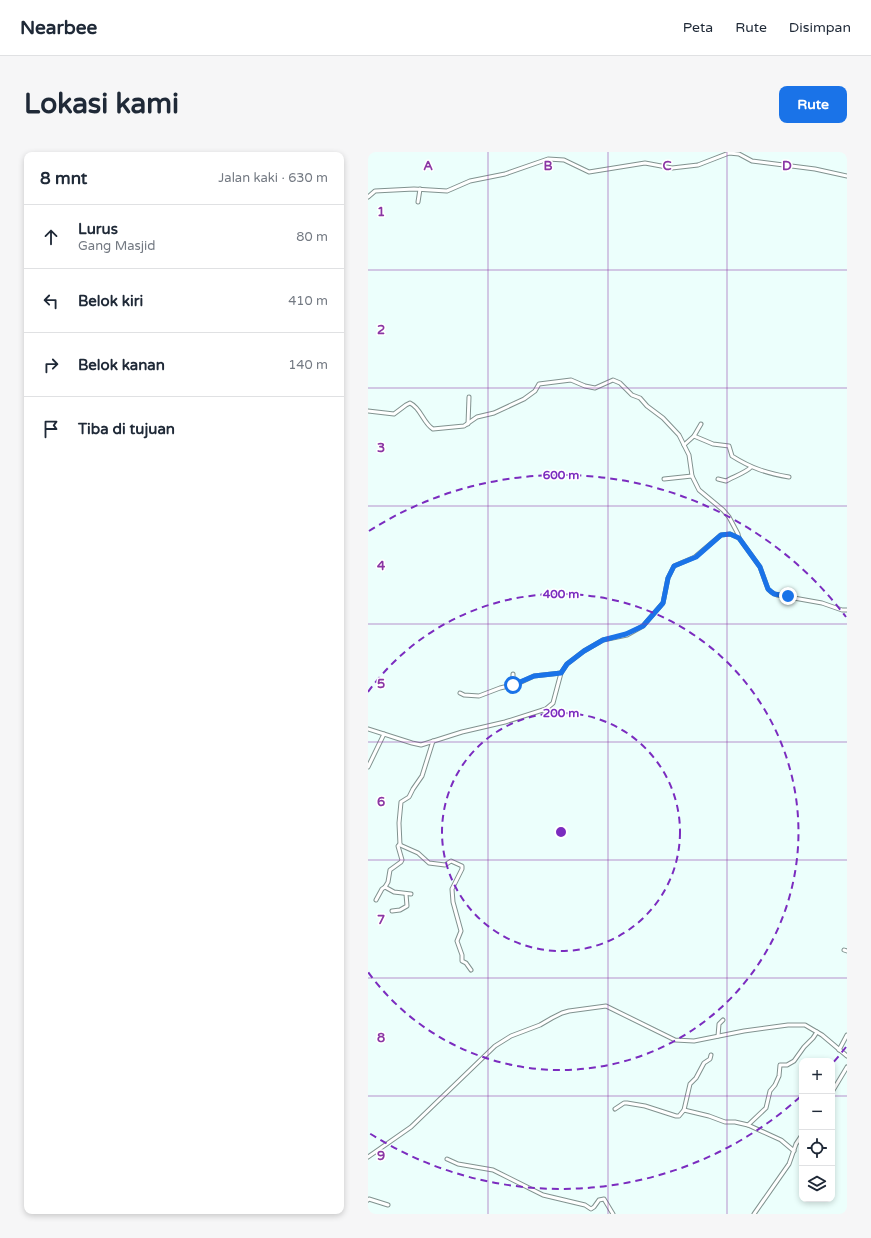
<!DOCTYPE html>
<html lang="id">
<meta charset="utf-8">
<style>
:root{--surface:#fff;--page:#f6f6f7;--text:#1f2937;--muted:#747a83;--line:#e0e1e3;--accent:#1a73e8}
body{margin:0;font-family:"Varela Round",sans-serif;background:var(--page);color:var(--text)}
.controls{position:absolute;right:12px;bottom:12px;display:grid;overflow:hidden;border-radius:8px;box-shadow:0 2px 6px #0003}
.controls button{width:36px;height:36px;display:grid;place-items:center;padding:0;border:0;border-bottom:1px solid var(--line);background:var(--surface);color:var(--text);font:20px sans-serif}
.stop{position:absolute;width:12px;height:12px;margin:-9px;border:3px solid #1a73e8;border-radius:50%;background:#fff}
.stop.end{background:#1a73e8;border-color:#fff;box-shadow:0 1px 4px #0008}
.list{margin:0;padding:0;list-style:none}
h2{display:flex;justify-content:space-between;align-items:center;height:52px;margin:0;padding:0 16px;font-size:17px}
h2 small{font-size:13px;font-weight:400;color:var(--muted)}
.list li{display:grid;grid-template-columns:26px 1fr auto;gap:12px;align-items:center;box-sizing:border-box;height:64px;padding:0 16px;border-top:1px solid var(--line)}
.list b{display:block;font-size:15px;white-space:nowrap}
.list p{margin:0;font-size:13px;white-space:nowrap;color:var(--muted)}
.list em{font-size:13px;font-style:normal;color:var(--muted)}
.icon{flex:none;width:22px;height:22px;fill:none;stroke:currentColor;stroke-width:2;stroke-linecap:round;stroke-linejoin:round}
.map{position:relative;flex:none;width:479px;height:1062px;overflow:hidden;border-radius:8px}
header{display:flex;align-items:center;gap:24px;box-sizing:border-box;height:56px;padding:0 20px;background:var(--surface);border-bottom:1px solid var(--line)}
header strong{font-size:19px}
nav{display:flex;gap:22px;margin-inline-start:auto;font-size:14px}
.intro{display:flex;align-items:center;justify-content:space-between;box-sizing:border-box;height:96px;padding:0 24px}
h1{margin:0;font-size:28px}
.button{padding:10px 18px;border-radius:8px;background:var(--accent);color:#fff;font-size:14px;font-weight:700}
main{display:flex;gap:24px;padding:0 24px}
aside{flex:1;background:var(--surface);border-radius:8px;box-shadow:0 2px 6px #0003}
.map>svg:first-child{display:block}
</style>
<header>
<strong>Nearbee</strong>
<nav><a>Peta</a><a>Rute</a><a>Disimpan</a></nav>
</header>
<div class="intro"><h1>Lokasi kami</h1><a class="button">Rute</a></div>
<main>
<aside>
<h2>8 mnt<small>Jalan kaki · 630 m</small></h2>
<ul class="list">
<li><svg class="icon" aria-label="ahead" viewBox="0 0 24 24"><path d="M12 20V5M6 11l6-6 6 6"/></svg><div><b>Lurus</b><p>Gang Masjid</p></div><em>80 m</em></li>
<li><svg class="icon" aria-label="left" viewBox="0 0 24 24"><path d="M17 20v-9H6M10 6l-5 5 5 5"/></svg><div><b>Belok kiri</b></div><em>410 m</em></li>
<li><svg class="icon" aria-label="right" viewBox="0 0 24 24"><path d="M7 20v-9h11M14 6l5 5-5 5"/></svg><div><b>Belok kanan</b></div><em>140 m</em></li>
<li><svg class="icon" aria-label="arrive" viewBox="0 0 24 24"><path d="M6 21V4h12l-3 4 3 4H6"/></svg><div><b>Tiba di tujuan</b></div></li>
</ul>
</aside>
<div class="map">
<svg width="479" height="1062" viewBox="0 0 479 1062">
<rect width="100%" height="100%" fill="#ecfffc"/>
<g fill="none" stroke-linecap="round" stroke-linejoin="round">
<defs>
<g id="minor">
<path d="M0 45 7 39 46 37 79 39 102 29 137 22 180 7 196 8 221 20 277 11 304 16 330 13 361 1 371 2 384 9 447 17 479 24"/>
<path d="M50 50 52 37"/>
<path d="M0 259 26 262 38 253 42 251C53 256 55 271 65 277L96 274 109 265 126 261 156 247 167 239 171 232 203 228 217 234 227 236 245 228 252 231 264 243 272 246 279 254 295 266 311 283 321 303 324 324 331 338 355 358 361 365 370 382 371 386"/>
<path d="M100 272 101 245"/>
<path d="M326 284 345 292 361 294 364 304C383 316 398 321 421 325"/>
<path d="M316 293 326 284 333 272"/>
<path d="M296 327 324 324"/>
<path d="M350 327 358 329C365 325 379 320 383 315"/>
<path d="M145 533V522"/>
<path d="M92 541 96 543 111 544 132 536 149 532 166 524 193 521"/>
<path d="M0 577 44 591 53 593 94 580 137 570 178 557 185 551 193 521 199 512 216 499 235 488 259 483 275 474 295 451 300 426 306 414 327 405 353 383 362 382 371 386 392 415 400 437 403 440 409 443 454 451 474 458H479"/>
<path d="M65 589 54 624 45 637 41 645 33 650 31 671 32 693 50 701 61 711 77 713 83 709 94 714V717L84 737 85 750 93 779 89 789 94 803V809L98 811 103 818"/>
<path d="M0 615 16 582"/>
<path d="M32 692 30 694 34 708 33 710 22 718 20 730 17 735 26 740 43 742"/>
<path d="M8 748 14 737 17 735"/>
<path d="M24 759 32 758 39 754 38 742"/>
<path d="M476 798 479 799"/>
<path d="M350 884 351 872 355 868"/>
<path d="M471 898 479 883"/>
<path d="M464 940 479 915"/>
<path d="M247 957 256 951H259L277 954 308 964H311L316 958 322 932 328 926 336 911 342 907 343 903"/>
<path d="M316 958 341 964 357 970H367L380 973"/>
<path d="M426 999 413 988 380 973 398 956 402 939 407 933 411 924 412 913H419L426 909 436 895 445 886 449 880"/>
<path d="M0 1005 43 975 127 894 143 884 172 873 184 866 194 861 201 859 238 854 307 888 326 889 376 879 420 873H437L454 883 479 904"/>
<path d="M79 1007 90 1012 125 1018 175 1043 217 1053 223 1057 226 1055 231 1048 236 1047 245 1062"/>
<path d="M0 1048 1 1047 20 1053"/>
<path d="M386 1062 421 1012 428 992 434 983"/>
</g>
</defs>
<use href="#minor" stroke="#81928f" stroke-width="5"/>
<use href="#minor" stroke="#fff" stroke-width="3"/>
</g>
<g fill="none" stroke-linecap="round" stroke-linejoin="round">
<path stroke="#1a73e8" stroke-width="5" d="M145 533 166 524 193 521 199 512 216 499 235 488 258 482 275 474 295 451 300 426 306 414 328 405 353 383 362 382 371 386 392 415 400 437 406 442 420 444"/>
</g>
<path fill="none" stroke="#8a36a4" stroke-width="1" stroke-opacity="0.55" d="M120 0V1062M240 0V1062M359 0V1062M0 118H479M0 236H479M0 354H479M0 472H479M0 590H479M0 708H479M0 826H479M0 944H434M464 944H479"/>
<g fill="none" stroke="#7b2cbf" stroke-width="2" stroke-dasharray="7 5">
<circle cx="193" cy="680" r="119"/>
<path d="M0 540A238 238 0 1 1 0 820"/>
<path d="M478 895A357 357 0 0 1 464 912M432 945A357 357 0 0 1 1 981M1 379A357 357 0 0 1 478 465"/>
</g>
<g font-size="13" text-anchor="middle" font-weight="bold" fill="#8a36a4" stroke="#fff" stroke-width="3" stroke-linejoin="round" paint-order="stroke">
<text x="60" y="18">A</text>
<text x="180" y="18">B</text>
<text x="299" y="18">C</text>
<text x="419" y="18">D</text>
<text x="13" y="64">1</text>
<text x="13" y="182">2</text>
<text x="13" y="300">3</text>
<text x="13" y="418">4</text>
<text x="13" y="536">5</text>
<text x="13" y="654">6</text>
<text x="13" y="772">7</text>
<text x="13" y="890">8</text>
<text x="13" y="1008">9</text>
</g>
<circle cx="193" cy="680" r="6" fill="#7b2cbf" stroke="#fff" stroke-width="2"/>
<g font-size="12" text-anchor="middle" font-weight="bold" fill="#7b2cbf" stroke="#fff" stroke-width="3" stroke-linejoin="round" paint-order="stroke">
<text x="193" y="327">600 m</text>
<text x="193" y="446">400 m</text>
<text x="193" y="565">200 m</text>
</g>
</svg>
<div class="controls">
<button>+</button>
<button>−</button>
<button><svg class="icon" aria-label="locate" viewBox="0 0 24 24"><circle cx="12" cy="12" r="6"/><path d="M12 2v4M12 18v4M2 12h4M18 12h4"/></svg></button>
<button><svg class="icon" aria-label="layers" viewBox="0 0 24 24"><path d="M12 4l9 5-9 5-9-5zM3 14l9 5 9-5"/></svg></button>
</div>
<div class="stop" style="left:145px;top:533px"></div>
<div class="stop end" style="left:420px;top:444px"></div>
</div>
</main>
